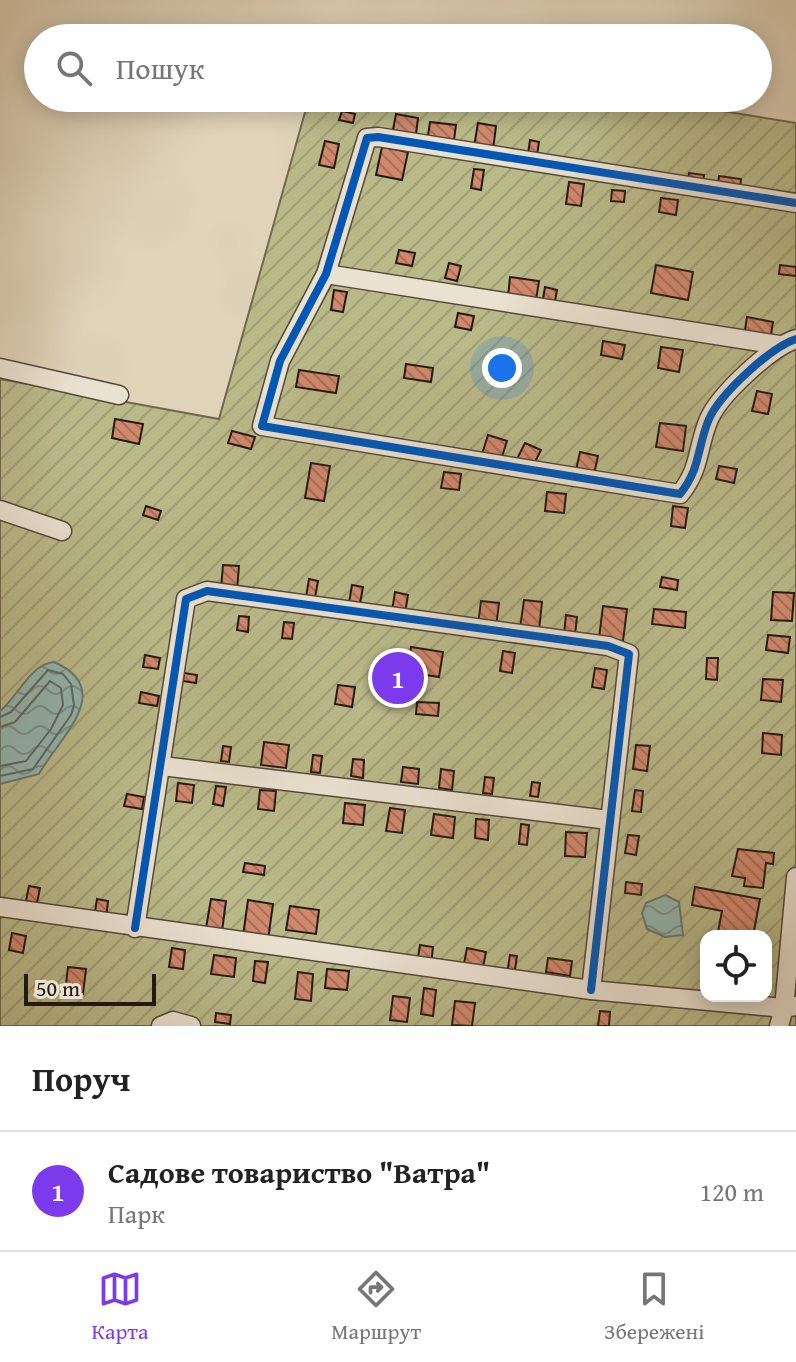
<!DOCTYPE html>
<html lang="uk">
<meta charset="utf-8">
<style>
:root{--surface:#fff;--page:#f6f6f6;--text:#222;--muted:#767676;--line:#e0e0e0;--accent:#7c3aed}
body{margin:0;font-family:"Gentium Book Plus",serif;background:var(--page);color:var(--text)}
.controls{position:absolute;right:24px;bottom:24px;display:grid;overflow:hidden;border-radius:16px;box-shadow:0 4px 20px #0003}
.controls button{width:72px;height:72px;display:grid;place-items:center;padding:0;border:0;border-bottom:2px solid var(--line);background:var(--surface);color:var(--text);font:40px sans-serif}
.scale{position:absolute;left:24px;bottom:20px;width:132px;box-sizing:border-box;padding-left:8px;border:4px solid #241913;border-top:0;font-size:22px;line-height:28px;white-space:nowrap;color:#241913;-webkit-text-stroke:6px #eae2d1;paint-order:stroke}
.you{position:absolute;left:502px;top:368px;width:28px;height:28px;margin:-20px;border:6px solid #fff;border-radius:50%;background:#1a73e8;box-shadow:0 0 0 12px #1a73e833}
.badge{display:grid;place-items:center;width:52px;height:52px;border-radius:50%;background:var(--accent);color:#fff;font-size:26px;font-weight:700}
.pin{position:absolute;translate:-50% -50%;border:4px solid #fff;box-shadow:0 2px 8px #0006}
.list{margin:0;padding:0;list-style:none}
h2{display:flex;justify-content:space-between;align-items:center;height:104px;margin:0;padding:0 32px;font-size:34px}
h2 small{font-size:26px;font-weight:400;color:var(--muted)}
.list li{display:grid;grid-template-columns:52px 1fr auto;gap:24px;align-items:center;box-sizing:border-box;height:120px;padding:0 32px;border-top:2px solid var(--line)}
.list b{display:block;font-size:30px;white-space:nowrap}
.list p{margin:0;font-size:26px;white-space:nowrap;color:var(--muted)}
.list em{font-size:26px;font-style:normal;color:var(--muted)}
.icon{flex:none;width:44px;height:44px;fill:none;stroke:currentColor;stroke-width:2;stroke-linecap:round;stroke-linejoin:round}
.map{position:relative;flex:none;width:796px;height:1026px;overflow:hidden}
.search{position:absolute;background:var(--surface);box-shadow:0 4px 20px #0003;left:24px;right:24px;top:24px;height:88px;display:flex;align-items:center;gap:20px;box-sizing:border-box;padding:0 28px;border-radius:44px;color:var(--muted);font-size:30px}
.sheet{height:224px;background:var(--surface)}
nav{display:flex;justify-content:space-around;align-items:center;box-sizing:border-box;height:112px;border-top:2px solid var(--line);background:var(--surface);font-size:22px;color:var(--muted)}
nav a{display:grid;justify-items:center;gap:4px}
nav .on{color:var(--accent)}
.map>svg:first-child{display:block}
</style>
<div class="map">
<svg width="796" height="1026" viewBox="0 0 796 1026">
<defs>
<pattern id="garden-furrows" width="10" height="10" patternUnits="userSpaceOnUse" patternTransform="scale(2)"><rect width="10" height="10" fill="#baba89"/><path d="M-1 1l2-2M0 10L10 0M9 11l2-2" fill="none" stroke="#a09f75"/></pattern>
<pattern id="water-waves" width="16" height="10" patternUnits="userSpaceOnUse" patternTransform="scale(2)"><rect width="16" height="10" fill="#93b7b0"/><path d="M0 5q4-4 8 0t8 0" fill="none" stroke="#78948e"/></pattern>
<pattern id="building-back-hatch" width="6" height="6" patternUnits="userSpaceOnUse" patternTransform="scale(2)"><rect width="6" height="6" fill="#d1896e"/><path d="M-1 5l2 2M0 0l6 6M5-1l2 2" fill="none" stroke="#a96f59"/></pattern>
</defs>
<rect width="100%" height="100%" fill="#dfd3b8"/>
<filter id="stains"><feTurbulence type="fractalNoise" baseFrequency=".0025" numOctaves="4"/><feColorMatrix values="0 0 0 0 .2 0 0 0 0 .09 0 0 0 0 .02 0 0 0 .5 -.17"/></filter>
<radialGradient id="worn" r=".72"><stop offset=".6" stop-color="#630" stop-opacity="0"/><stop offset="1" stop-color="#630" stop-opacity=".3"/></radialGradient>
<path fill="url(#garden-furrows)" stroke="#6f6a4e" stroke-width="2" fill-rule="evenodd" d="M309 98H643L796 123V1026H0V379L219 419ZM706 936H766V996H706Z"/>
<g fill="url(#water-waves)" stroke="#677871" stroke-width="2">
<path d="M54 662C118 690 57 740 39 774L0 784V711C18 697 30 664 54 662Z"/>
<path d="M665 895 679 902 683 935 665 937 647 929 642 913 646 903Z"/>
</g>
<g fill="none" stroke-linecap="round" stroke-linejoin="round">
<g stroke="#5c6862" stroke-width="2">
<path d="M0 717 11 712 48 670 63 674 71 684 74 705 71 715 33 769 0 776"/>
<path d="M0 727 15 722 50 681 61 688 63 705 51 729 26 761 0 766"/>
</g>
</g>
<g fill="url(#building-back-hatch)" stroke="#241913" stroke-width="2">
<path d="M342 111 355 114 353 123 339 120Z"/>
<path d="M396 114 418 118 416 134 393 130Z"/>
<path d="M430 122 456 125 454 140 428 136Z"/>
<path d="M478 123 496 126 493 150 474 147Z"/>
<path d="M530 140 539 142 537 155 528 154Z"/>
<path d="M325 141 339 144 334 168 319 165Z"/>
<path d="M382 147 408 152 402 180 376 175Z"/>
<path d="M474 169 484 170 481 190 471 188Z"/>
<path d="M689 173 704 175 703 182 688 180Z"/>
<path d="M719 176 741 179 740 190 718 187Z"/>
<path d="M569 182 584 184 581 206 566 204Z"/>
<path d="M612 190 625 191 624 202 611 201Z"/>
<path d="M661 198 678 200 676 215 659 212Z"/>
<path d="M399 250 415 253 412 266 396 263Z"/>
<path d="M449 263 461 266 457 281 445 278Z"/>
<path d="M656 265 693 272 688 300 651 293Z"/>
<path d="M780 265 796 267V276L779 274Z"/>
<path d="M510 277 539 281 536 300 508 297Z"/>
<path d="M545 287 557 290 554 307 542 305Z"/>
<path d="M334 290 347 292 343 312 331 310Z"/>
<path d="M458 313 474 316 471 330 455 327Z"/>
<path d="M747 317 773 322 770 341 744 336Z"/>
<path d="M603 341 625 345 622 359 601 355Z"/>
<path d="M661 347 683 350 679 372 658 368Z"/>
<path d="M406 364 433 368 431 382 404 378Z"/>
<path d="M299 370 339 376 336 393 296 387Z"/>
<path d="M757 391 772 394 768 414 752 411Z"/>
<path d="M115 419 143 424 139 444 112 438Z"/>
<path d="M660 423 686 426 683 451 656 447Z"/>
<path d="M232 431 255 437 251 449 228 443Z"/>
<path d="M488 435 507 441 501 460 482 454Z"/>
<path d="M525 443 541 450 532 468 516 461Z"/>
<path d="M580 452 598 456 594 474 576 470Z"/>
<path d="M311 463 330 466 324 501 305 498Z"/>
<path d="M719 466 737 469 734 483 716 479Z"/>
<path d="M444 472 461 474 459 490 441 488Z"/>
<path d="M547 492 566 494 564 513 545 511Z"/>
<path d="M146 506 161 511 158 520 143 515Z"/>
<path d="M673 506 688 508 685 528 671 526Z"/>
<path d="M223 565 239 566 237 590 221 589Z"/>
<path d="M662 577 678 580 677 590 660 587Z"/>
<path d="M309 579 318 581 315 598 306 597Z"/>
<path d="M352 585 363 587 360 604 349 603Z"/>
<path d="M395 592 408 595 405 613 392 611Z"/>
<path d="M773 592 794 593 792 621 771 620Z"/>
<path d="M524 600 542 602 539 630 520 628Z"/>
<path d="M481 601 499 603 496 627 478 625Z"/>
<path d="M603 606 627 609 623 641 599 638Z"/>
<path d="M654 609 686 612 685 628 652 624Z"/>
<path d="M566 615 577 617 575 635 564 634Z"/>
<path d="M239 616 249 617 248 632 237 630Z"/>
<path d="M284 622 294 623 292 639 282 638Z"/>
<path d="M768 635 790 637 788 653 766 650Z"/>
<path d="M411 647 443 652 439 677 407 672Z"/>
<path d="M503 651 515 653 512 673 500 671Z"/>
<path d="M145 655 160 658 158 669 143 667Z"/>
<path d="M707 658H718L717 680 706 679Z"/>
<path d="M595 668 607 670 604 689 592 687Z"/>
<path d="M184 673 197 675 196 683 183 681Z"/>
<path d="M763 679 783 680 781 702 761 700Z"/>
<path d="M338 685 355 687 352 707 335 704Z"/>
<path d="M141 692 159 696 157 706 139 703Z"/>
<path d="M417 702 439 703 438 716 416 714Z"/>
<path d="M763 733 782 735 781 755 762 753Z"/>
<path d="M264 742 289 745 286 768 261 765Z"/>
<path d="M636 745 650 746 647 771 633 769Z"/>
<path d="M223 746 231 747 229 762 221 761Z"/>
<path d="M313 755 322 756 320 773 311 772Z"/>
<path d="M353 759 364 760 363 778 351 776Z"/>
<path d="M403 767 419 769 418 784 401 782Z"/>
<path d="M441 769 454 771 452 790 439 788Z"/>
<path d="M485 777 494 778 492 794 483 793Z"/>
<path d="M532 782 540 783 538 797 530 796Z"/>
<path d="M178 783 194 785 192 803 176 801Z"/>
<path d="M216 786 226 787 223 806 213 804Z"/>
<path d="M260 790 276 791 274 811 258 809Z"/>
<path d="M635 790 643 791 641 812 632 811Z"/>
<path d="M127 794 144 797 142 809 124 806Z"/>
<path d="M345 803 365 805 363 825 343 823Z"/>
<path d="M390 808 405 810 402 833 386 831Z"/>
<path d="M434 814 455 817 453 838 431 835Z"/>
<path d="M476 819 489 820 488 840 475 838Z"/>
<path d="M521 824 529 825 527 845 519 844Z"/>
<path d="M566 832 587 833 585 857 565 856Z"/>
<path d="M628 835 639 836 636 855 625 853Z"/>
<path d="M738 849 774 853 773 864 766 863 763 888 744 886 745 878 732 876Z"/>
<path d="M245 863 265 866 264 875 243 872Z"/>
<path d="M626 882 642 884 641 895 625 893Z"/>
<path d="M29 886 40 888 37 903 26 901Z"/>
<path d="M695 887 760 899 753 936 718 932 722 911 692 905Z"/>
<path d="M97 899 108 901 106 919 94 918Z"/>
<path d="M211 899 226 901 222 931 206 928Z"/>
<path d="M248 900 273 904 268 940 243 936Z"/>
<path d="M290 906 319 910 316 934 286 930Z"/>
<path d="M12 933 26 936 23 953 9 950Z"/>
<path d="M420 945 433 947 431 965 417 963Z"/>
<path d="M172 948 185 950 183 969 169 967Z"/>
<path d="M467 948 486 952 482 972 463 969Z"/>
<path d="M214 955 236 958 234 977 211 974Z"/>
<path d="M510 955 517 956 514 976 507 974Z"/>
<path d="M548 958 572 961 570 976 546 972Z"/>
<path d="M255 961 268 962 265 983 253 981Z"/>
<path d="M68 967 86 969 83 994 65 992Z"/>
<path d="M327 969 349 971 347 990 325 988Z"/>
<path d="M298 972 313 974 311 1001 295 999Z"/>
<path d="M424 988 436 990 433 1016 421 1014Z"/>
<path d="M393 996 410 998 407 1022 390 1020Z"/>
<path d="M455 1001 475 1003 472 1026 452 1025Z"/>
<path d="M600 1011 610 1012 609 1026H598Z"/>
<path d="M216 1013 231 1015 230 1024 215 1022Z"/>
</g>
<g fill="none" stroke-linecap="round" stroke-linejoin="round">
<defs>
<g id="street">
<path d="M796 203 378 137 367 138 326 274 280 361 262 426 680 494C701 468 697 447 709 419 720 394 771 347 796 339"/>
<path d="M326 274 779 345"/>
<path d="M0 368 119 395"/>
<path d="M0 510 62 531"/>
<path d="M162 766 609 820"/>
<path d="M0 907 591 990 784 1008 796 1006"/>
<path d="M135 928 186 599 207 591 608 646 629 654 591 990"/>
<path d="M161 1026 173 1021 191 1026"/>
<path d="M779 1026 784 1008 796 877"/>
</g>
</defs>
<use href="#street" stroke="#53483c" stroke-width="21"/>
<use href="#street" stroke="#eae2d1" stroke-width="18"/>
<defs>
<g id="cycleway">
<path d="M796 203 378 137 367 138 326 274 280 361 262 426 680 494C701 468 697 447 709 419 720 394 771 347 796 339"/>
<path d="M135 928 186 599 207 591 608 646 629 654 591 990"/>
</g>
</defs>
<use href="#cycleway" stroke="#eae2d1" stroke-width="13"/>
<use href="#cycleway" stroke="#0057b8" stroke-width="8"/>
</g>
<rect width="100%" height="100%" filter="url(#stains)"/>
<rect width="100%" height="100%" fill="url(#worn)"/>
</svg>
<div class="controls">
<button><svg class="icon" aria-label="locate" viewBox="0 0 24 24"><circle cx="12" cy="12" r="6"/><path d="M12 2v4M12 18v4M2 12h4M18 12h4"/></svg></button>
</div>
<div class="scale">50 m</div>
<div class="you"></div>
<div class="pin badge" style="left:398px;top:678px">1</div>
<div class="search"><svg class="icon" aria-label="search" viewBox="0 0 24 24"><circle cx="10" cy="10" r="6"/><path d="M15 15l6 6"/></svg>Пошук</div>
</div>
<section class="sheet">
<h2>Поруч<small></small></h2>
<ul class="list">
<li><span class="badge">1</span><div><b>Садове товариство &quot;Ватра&quot;</b><p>Парк</p></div><em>120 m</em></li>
</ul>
</section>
<nav>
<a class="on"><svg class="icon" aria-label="map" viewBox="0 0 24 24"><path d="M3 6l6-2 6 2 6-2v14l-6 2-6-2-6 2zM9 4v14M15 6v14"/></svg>Карта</a>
<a><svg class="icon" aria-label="directions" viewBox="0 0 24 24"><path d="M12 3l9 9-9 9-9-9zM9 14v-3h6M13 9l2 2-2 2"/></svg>Маршрут</a>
<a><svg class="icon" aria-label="saved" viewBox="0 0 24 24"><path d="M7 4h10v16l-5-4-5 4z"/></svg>Збережені</a>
</nav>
